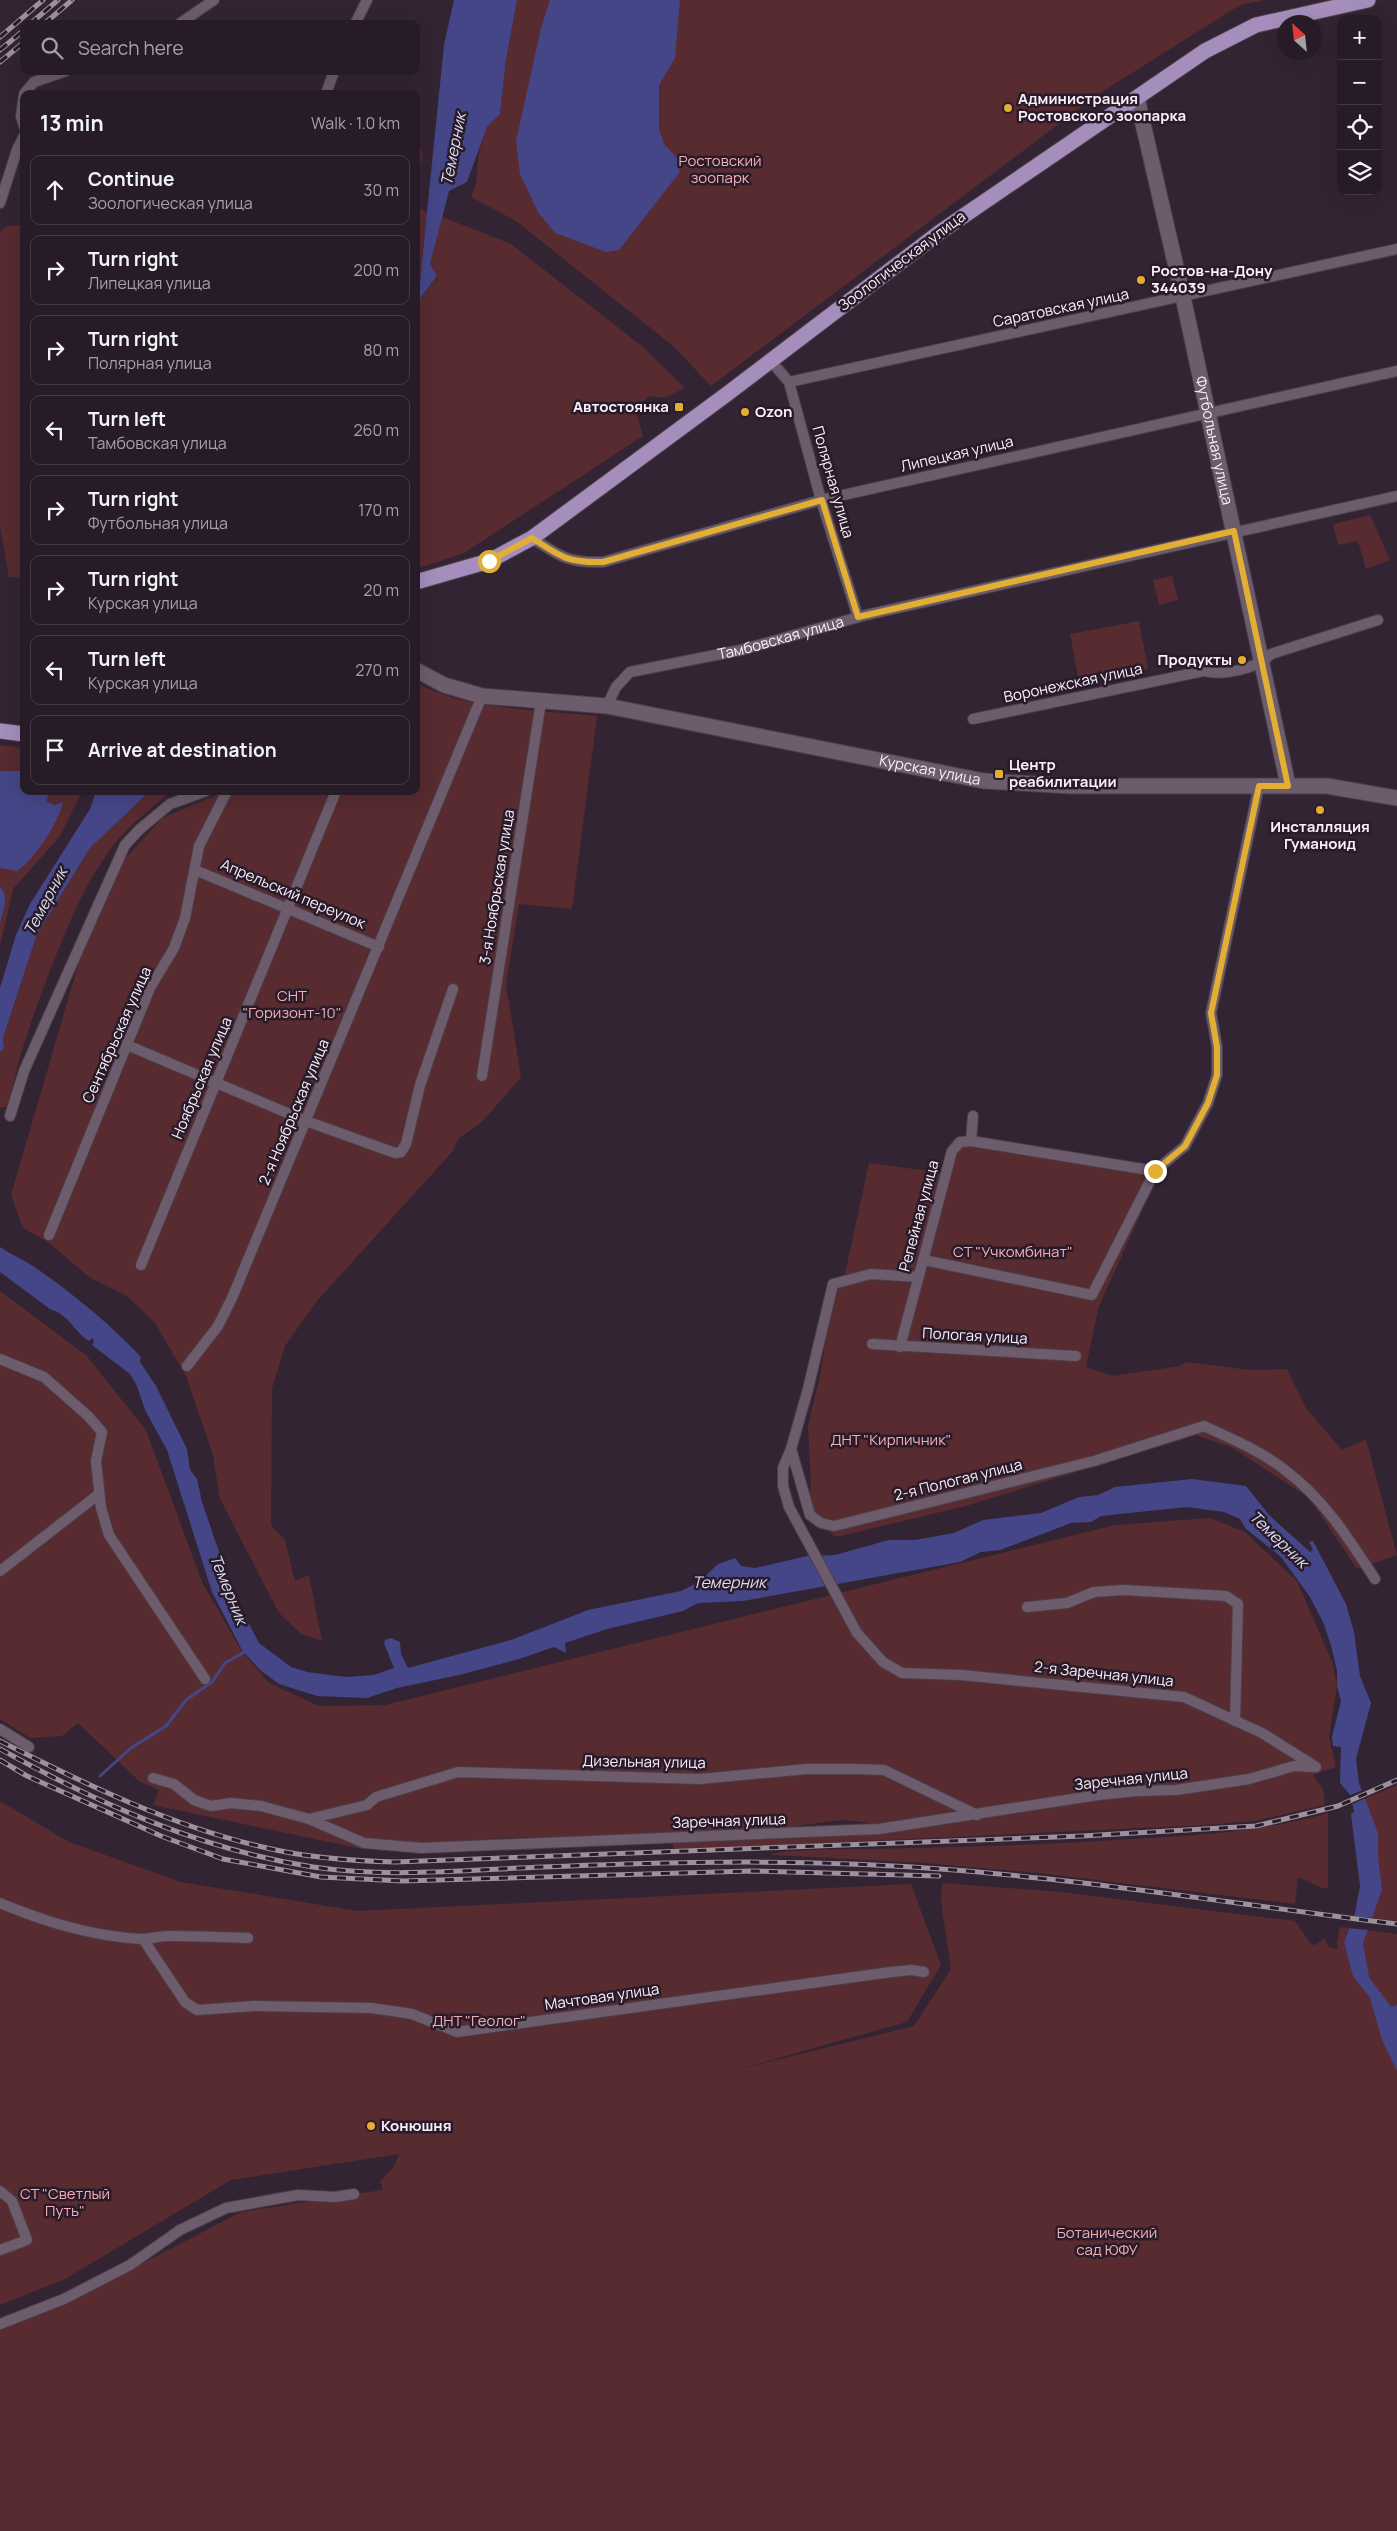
<!DOCTYPE html>
<meta charset="utf-8">
<style>
:root{--surface:#261b26;--page:#322832;--text:#f1f3f6;--muted:#a4a1a7;--line:#423943}
body{margin:0;font-family:Manrope,sans-serif;background:var(--page);color:var(--text)}
.controls{position:absolute;right:15px;top:15px;display:grid;overflow:hidden;border-radius:10px;box-shadow:0 5px 20px #0002}
.controls button{width:45px;height:45px;display:grid;place-items:center;padding:0;border:0;border-bottom:1px solid var(--line);background:var(--surface);color:var(--text);font:25px sans-serif}
.compass{position:absolute;left:1277px;top:15px;width:45px;height:45px;border-radius:50%;background:var(--surface);box-shadow:0 5px 20px #0002;rotate:333deg}
.stop{position:absolute;width:15px;height:15px;margin:-11px;border:4px solid #e2af34;border-radius:50%;background:#fff}
.stop.end{background:#e2af34;border-color:#fff;box-shadow:0 1px 5px #0008}
.list{margin:0;padding:0;list-style:none}
h2{display:flex;justify-content:space-between;align-items:center;height:65px;margin:0;padding:0 20px;font-size:21px}
h2 small{font-size:16px;font-weight:400;color:var(--muted)}
.list li{display:grid;grid-template-columns:32px 1fr auto;gap:15px;align-items:center;box-sizing:border-box;height:70px;margin:0 10px 10px;padding:0 10px;border:1px solid var(--line);border-radius:10px}
.list b{display:block;font-size:19px;white-space:nowrap}
.list p{margin:0;font-size:16px;white-space:nowrap;color:var(--muted)}
.list em{font-size:16px;font-style:normal;color:var(--muted)}
.icon{flex:none;width:28px;height:28px;fill:none;stroke:currentColor;stroke-width:2;stroke-linecap:round;stroke-linejoin:round}
.map{position:relative;flex:none;width:1397px;height:2531px;overflow:hidden}
.search{position:absolute;background:var(--surface);box-shadow:0 5px 20px #0002;left:20px;top:20px;width:400px;height:55px;display:flex;align-items:center;gap:12px;box-sizing:border-box;padding:0 18px;border-radius:10px;color:var(--muted);font-size:19px}
.panel{position:absolute;background:var(--surface);box-shadow:0 5px 20px #0002;left:20px;top:90px;width:400px;height:705px;border-radius:10px}
.map>svg:first-child{display:block}
</style>
<div class="map">
<svg width="1397" height="2531" viewBox="0 0 1397 2531">
<rect width="100%" height="100%" fill="#332433"/>
<g fill="#572b30">
<path d="M517 0H1265L1240 5 1100 93 711 386 673 346 516 221 471 197 476 183 479 152 487 127 500 114 506 60Z"/>
<path d="M416 135 423 155 416 187Z"/>
<path d="M416 207 427 212 420 281 416 286Z"/>
<path d="M442 217 511 244 643 347 685 388 664 398 650 396 635 409 643 436 464 553 416 569V304L437 277 430 264Z"/>
<path d="M24 225V578L9 577 0 527V232L6 226Z"/>
<path d="M1370 515 1390 560 1366 569 1358 541 1338 545 1333 524Z"/>
<path d="M1172 576 1178 600 1159 605 1153 580Z"/>
<path d="M1139 621 1148 669 1079 682 1070 634Z"/>
<path d="M416 682C458 709 547 711 597 716L572 909 519 904 506 985 521 1077 482 1122 459 1138 453 1151 316 1302 285 1346 272 1388 271 1525 285 1540 295 1581 309 1575 322 1641 301 1634 279 1613 220 1499 213 1455 186 1376 155 1323 127 1296 89 1277 48 1242 23 1228 11 1195 83 948 124 860 162 818 226 791H416Z"/>
<path d="M0 745 24 748V791H82L60 836 13 889 0 946Z"/>
<path d="M150 791H172C149 810 124 829 107 854 86 883 72 916 59 948 38 1000 19 1052 8 1107H0V1052L4 1048 3 1038 37 934 90 848Z"/>
<path d="M954 1138 1157 1178 1099 1306 1086 1367 1113 1376 1180 1366 1186 1362 1250 1370 1287 1369 1306 1408 1342 1450 1366 1439 1397 1555 1357 1569 1309 1498 1233 1448 1196 1435 966 1506 836 1537 806 1512 811 1485 808 1426 821 1371 834 1283H843L869 1163 944 1173Z"/>
<path d="M0 1291 86 1355 146 1430 202 1582 241 1650 269 1683 319 1706 385 1705 1115 1525 1210 1518 1245 1532 1297 1581 1333 1664 1337 1686 1329 1737 1336 1767 1313 1775 1323 1789 1325 1805 1255 1821 1205 1825 680 1850 674 1848 672 1842 907 1826 841 1820 735 1834 502 1838 362 1849 153 1805 159 1790 139 1781 78 1723 62 1736 30 1738 0 1719Z"/>
<path d="M1397 1785V1921L1371 1918 1378 1833 1364 1799Z"/>
<path d="M0 1801 69 1842 181 1882 357 1911 911 1884 941 1965 907 2022 736 2070 914 2026 951 1969 941 1902 942 1883 1062 1892 1295 1921 1311 1944 1315 1945 1325 1938 1328 1947 1338 1949 1337 1943 1340 1927 1349 1928 1344 1942 1364 1954 1363 1943 1366 1930 1397 1934V2531H0V2329L74 2299 241 2212 382 2190V2184L380 2182 395 2165 399 2154 231 2180 65 2279 0 2305Z"/>
<path d="M1328 1813V1888H1322L1298 1877 1295 1904 1039 1873 926 1863 771 1855C779 1849 853 1849 868 1849 957 1847 1045 1845 1133 1839 1202 1835 1261 1832 1328 1813Z"/>
</g>
<g fill="#454688">
<path d="M454 0H517L506 60 500 114 487 127 467 182 449 191 430 264 437 276 416 304V286L420 281 444 45Z"/>
<path d="M550 0H680L675 58 659 85V129L664 144 677 158 681 166 679 173 619 250 606 252 555 233 538 212 520 174 516 141 541 28Z"/>
<path d="M0 771H24V791H50L46 801 55 805 63 802C59 822 34 860 17 871L0 868Z"/>
<path d="M96 791H150L90 848 37 934 3 1038 4 1048 0 1052V988L16 935 30 904 90 809Z"/>
<path d="M0 887C10 896 3 911 0 923Z"/>
<path d="M0 1247C10 1254 22 1259 33 1266 72 1293 109 1323 141 1357L140 1362 156 1386 187 1449 190 1470 197 1479 202 1502 233 1593 259 1643 291 1667 307 1672 346 1677 374 1675 394 1668 384 1643 385 1640 391 1638 400 1642 401 1654 408 1668 511 1640 588 1610 681 1591 699 1582 718 1564 735 1558 741 1566 755 1568 807 1556 835 1555 889 1540H915L954 1533 983 1520 1041 1513 1079 1497 1098 1495 1115 1487 1192 1479 1246 1486 1270 1516 1310 1552 1313 1550 1309 1542 1313 1541 1346 1604 1354 1632 1360 1676 1371 1703 1356 1759 1359 1783 1378 1833V1856L1382 1890 1363 1943 1369 1977 1391 2007 1397 2005V2071L1382 2040 1370 1998 1353 1976 1344 1942 1355 1913 1360 1886 1351 1814 1354 1812 1351 1796 1340 1783 1341 1747 1333 1746 1332 1737 1341 1701 1337 1686V1671L1332 1649 1324 1624 1310 1597 1281 1557 1246 1529 1240 1519 1224 1512 1187 1507 1101 1516 1091 1522 1071 1523 1000 1550 981 1552 960 1562 743 1601 698 1603 683 1611 607 1629 565 1643 566 1653 554 1647 519 1659 459 1675 397 1688 367 1698 317 1696 279 1684 260 1670 242 1650 212 1592 167 1450 145 1410 137 1386 130 1374 92 1345 94 1342 93 1338 89 1341C72 1330 71 1316 50 1309L0 1272Z"/>
</g>
<g fill="#332433">
<path d="M1363 1790 1366 1798 1350 1805 1348 1796Z"/>
<path d="M1351 1916 1374 1918 1369 1930 1347 1928Z"/>
</g>
<g fill="none" stroke-linecap="round" stroke-linejoin="round">
<path stroke="#454688" stroke-width="3" d="M100 1776 131 1748 166 1726 186 1700 212 1682 225 1663 246 1651"/>
<defs>
<g id="street">
<path d="M179 24 214 0"/>
<path d="M355 24 367 0"/>
<path d="M24 94 34 82 66 71"/>
<path d="M326 94 334 71"/>
<path d="M24 96 21 116 24 126"/>
<path d="M0 203 17 150 24 136"/>
<path d="M770 360 789 382 821 500 858 617"/>
<path d="M789 382 1397 249"/>
<path d="M532 538C561 557 568 563 603 562L821 500 1397 371"/>
<path id="s1" d="M607 706 616 687 630 672 741 650 866 615 1397 496"/>
<path d="M973 719 1204 671C1224 676 1256 669 1271 654L1378 620"/>
<path d="M195 870 379 947"/>
<path d="M127 1045 306 1121 395 1153 401 1152 406 1144 420 1085 453 989"/>
<path d="M482 1076 541 702"/>
<path d="M10 1116 24 1071 125 845 140 829 170 804 206 791"/>
<path d="M971 1141 973 1116"/>
<path d="M49 1235 150 988 174 948 185 918 199 846 227 791"/>
<path d="M924 1260 1092 1295 1155 1171 1185 1146 1208 1103 1217 1075V1047L1211 1013 1259 786"/>
<path d="M141 1265 336 791"/>
<path d="M919 1277 871 1274 833 1284 808 1389 791 1449 783 1468V1486L789 1507 857 1633 883 1662 902 1673 961 1675 1184 1697 1262 1733 1313 1765"/>
<path d="M872 1344 1076 1356"/>
<path d="M900 1347 952 1151 960 1142 971 1141 1155 1171"/>
<path d="M0 1359 44 1377 88 1416 102 1432 96 1461 101 1508 109 1535 205 1679"/>
<path d="M187 1366 218 1326 232 1298 482 696"/>
<path d="M791 1449 810 1515 821 1523 834 1526 1094 1461 1204 1426C1232 1439 1261 1451 1285 1470 1324 1499 1349 1539 1375 1579"/>
<path d="M0 1571 99 1494"/>
<path d="M1027 1607 1067 1603 1094 1592 1124 1590 1226 1596 1238 1604 1235 1721"/>
<path d="M0 1729 29 1747"/>
<path d="M153 1778 174 1784 194 1800 211 1806 231 1803 261 1806 309 1819 364 1843 422 1848 879 1829 1098 1795 1138 1791 1176 1790 1249 1779 1294 1766 1316 1767"/>
<path d="M309 1819 367 1805 376 1797 458 1772 700 1779 807 1769H857L884 1770 977 1815"/>
<path d="M0 1903C46 1922 91 1936 141 1939 150 1939 159 1936 168 1936 194 1936 221 1937 248 1938"/>
<path d="M143 1939 185 2002 197 2010 254 2006 372 2008 412 2014 457 2032 891 1972 911 1970 924 1972"/>
<path d="M0 2191 12 2201 27 2240 0 2250"/>
<path d="M0 2324 64 2299 130 2265 180 2230 226 2208 298 2195 335 2197 354 2194"/>
</g>
<g id="secondary">
<path id="s2" d="M1137 98 1183 297 1288 785"/>
<path id="s3" d="M416 670 444 685 482 696 607 706 984 781 1070 786H1327L1397 798"/>
</g>
<g id="primary">
<path d="M416 582 489 561 532 538 727 394 940 232 1205 51 1256 25 1368 0"/>
<path d="M0 731 24 734"/>
</g>
</defs>
<use href="#street" stroke="#4b3f4b" stroke-width="12"/>
<use href="#secondary" stroke="#4b3f4b" stroke-width="17"/>
<use href="#primary" stroke="#4b3f4b" stroke-width="17"/>
<use href="#street" stroke="#6d5c6c" stroke-width="10"/>
<use href="#secondary" stroke="#6d5c6c" stroke-width="15"/>
<use href="#primary" stroke="#a58ebb" stroke-width="15"/>
<defs>
<g id="rail">
<path d="M30 24 58 0"/>
<path d="M44 24 72 0"/>
<path d="M0 37 43 0"/>
<path d="M0 50 24 30"/>
<path d="M0 62 24 42"/>
<path d="M0 1741C85 1784 173 1827 267 1848 308 1858 353 1861 395 1862L1082 1836 1256 1826 1338 1806 1397 1780"/>
<path d="M0 1749C97 1803 202 1850 313 1867 389 1878 466 1870 542 1867 644 1863 747 1860 849 1864 1033 1870 1215 1902 1397 1924"/>
<path d="M0 1760 27 1776 161 1836 223 1859 321 1877 403 1881 751 1871 939 1876"/>
</g>
</defs>
<use href="#rail" stroke="#9d919d" stroke-width="5"/>
<use href="#rail" stroke="#291b29" stroke-width="3" stroke-dasharray="9" stroke-linecap="butt"/>
</g>
<g fill="none" stroke-linecap="round" stroke-linejoin="round">
<path stroke="#e2af34" stroke-width="6" d="M489 561 532 538C561 557 568 563 603 562L822 500 858 617 1234 531 1288 786H1259L1211 1013 1217 1047V1075L1208 1103 1185 1146 1155 1171"/>
</g>
<g fill="#e2af34" stroke="#291b29" stroke-width="2">
<circle cx="1008" cy="108" r="5"/>
<circle cx="1141" cy="280" r="5"/>
<rect x="674" y="402" width="10" height="10" rx="2.5"/>
<circle cx="745" cy="412" r="5"/>
<circle cx="1242" cy="660" r="5"/>
<rect x="994" y="769" width="10" height="10" rx="2.5"/>
<circle cx="1320" cy="810" r="5"/>
<circle cx="371" cy="2126" r="5"/>
</g>
<g text-anchor="middle" stroke-width="5" stroke-linejoin="round" paint-order="stroke">
<g font-size="15" font-weight="bold" fill="#faf0fa" stroke="#291b29" text-anchor="start">
<text x="1018" y="104">Администрация<tspan x="1018" dy="17">Ростовского зоопарка</tspan></text>
<text x="1151" y="276">Ростов-на-Дону<tspan x="1151" dy="17">344039</tspan></text>
<text x="669" y="412" text-anchor="end">Автостоянка</text>
<text x="755" y="417">Ozon</text>
<text x="1232" y="665" text-anchor="end">Продукты</text>
<text x="1009" y="770">Центр<tspan x="1009" dy="17">реабилитации</tspan></text>
<text x="1320" y="832" text-anchor="middle">Инсталляция<tspan x="1320" dy="17">Гуманоид</tspan></text>
<text x="381" y="2131">Конюшня</text>
</g>
<g font-size="15" fill="#f4aeb3" stroke="#291b29">
<text x="720" y="166">Ростовский<tspan x="720" dy="17">зоопарк</tspan></text>
<text x="292" y="1001">СНТ<tspan x="292" dy="17">"Горизонт-10"</tspan></text>
<text x="1013" y="1257">СТ "Учкомбинат"</text>
<text x="891" y="1445">ДНТ "Кирпичник"</text>
<text x="479" y="2026">ДНТ "Геолог"</text>
<text x="65" y="2199">СТ "Светлый<tspan x="65" dy="17">Путь"</tspan></text>
<text x="1107" y="2238">Ботанический<tspan x="1107" dy="17">сад ЮФУ</tspan></text>
</g>
<g font-size="15" fill="#faf0fa" stroke="#291b29">
<text transform="translate(902 261) rotate(-37)" y="5">Зоологическая улица</text>
<text transform="translate(1061 308) rotate(-12)" y="5">Саратовская улица</text>
<text dy="5" stroke="none"><textPath href="#s2" startOffset="351">Футбольная улица</textPath></text>
<text transform="translate(957 454) rotate(-13)" y="5">Липецкая улица</text>
<text transform="translate(833 482) rotate(74)" y="5">Полярная улица</text>
<text dy="5" stroke="none"><textPath href="#s1" startOffset="196">Тамбовская улица</textPath></text>
<text transform="translate(1073 683) rotate(-12)" y="5">Воронежская улица</text>
<text dy="5" stroke="none"><textPath href="#s3" startOffset="526">Курская улица</textPath></text>
<text transform="translate(497 887) rotate(-81)" y="5">3-я Ноябрьская улица</text>
<text transform="translate(293 894) rotate(23)" y="5">Апрельский переулок</text>
<text transform="translate(117 1035) rotate(-66)" y="5">Сентябрьская улица</text>
<text transform="translate(202 1078) rotate(-67)" y="5">Ноябрьская улица</text>
<text transform="translate(294 1112) rotate(-67)" y="5">2-я Ноябрьская улица</text>
<text transform="translate(919 1216) rotate(-75)" y="5">Репейная улица</text>
<text transform="translate(975 1336) rotate(3)" y="5">Пологая улица</text>
<text transform="translate(958 1480) rotate(-14)" y="5">2-я Пологая улица</text>
<text transform="translate(1104 1674) rotate(6)" y="5">2-я Заречная улица</text>
<text transform="translate(644 1762) rotate(1)" y="5">Дизельная улица</text>
<text transform="translate(1131 1779) rotate(-6)" y="5">Заречная улица</text>
<text transform="translate(729 1821) rotate(-2)" y="5">Заречная улица</text>
<text transform="translate(602 1997) rotate(-8)" y="5">Мачтовая улица</text>
</g>
<g font-size="16" font-style="italic" fill="#dbddf1" stroke="#291b29">
<text transform="translate(453 149) rotate(-79)" y="6">Темерник</text>
<text transform="translate(45 901) rotate(-62)" y="6">Темерник</text>
<text transform="translate(1279 1539) rotate(44)" y="6">Темерник</text>
<text x="729" y="1588">Темерник</text>
<text transform="translate(229 1589) rotate(68)" y="6">Темерник</text>
</g>
</g>
</svg>
<div class="controls">
<button>+</button>
<button>−</button>
<button><svg class="icon" aria-label="locate" viewBox="0 0 24 24"><circle cx="12" cy="12" r="6"/><path d="M12 2v4M12 18v4M2 12h4M18 12h4"/></svg></button>
<button><svg class="icon" aria-label="layers" viewBox="0 0 24 24"><path d="M12 4l9 5-9 5-9-5zM3 14l9 5 9-5"/></svg></button>
</div>
<svg class="compass" viewBox="-18 -18 36 36"><path d="M0-13l5 13h-10z" fill="#e53935"/><path d="M0 13l5-13h-10z" fill="#a4a1a7"/></svg>
<div class="stop" style="left:489px;top:561px"></div>
<div class="stop end" style="left:1155px;top:1171px"></div>
<div class="search"><svg class="icon" aria-label="search" viewBox="0 0 24 24"><circle cx="10" cy="10" r="6"/><path d="M15 15l6 6"/></svg>Search here</div>
<section class="panel">
<h2>13 min<small>Walk · 1.0 km</small></h2>
<ul class="list">
<li><svg class="icon" aria-label="ahead" viewBox="0 0 24 24"><path d="M12 20V5M6 11l6-6 6 6"/></svg><div><b>Continue</b><p>Зоологическая улица</p></div><em>30 m</em></li>
<li><svg class="icon" aria-label="right" viewBox="0 0 24 24"><path d="M7 20v-9h11M14 6l5 5-5 5"/></svg><div><b>Turn right</b><p>Липецкая улица</p></div><em>200 m</em></li>
<li><svg class="icon" aria-label="right" viewBox="0 0 24 24"><path d="M7 20v-9h11M14 6l5 5-5 5"/></svg><div><b>Turn right</b><p>Полярная улица</p></div><em>80 m</em></li>
<li><svg class="icon" aria-label="left" viewBox="0 0 24 24"><path d="M17 20v-9H6M10 6l-5 5 5 5"/></svg><div><b>Turn left</b><p>Тамбовская улица</p></div><em>260 m</em></li>
<li><svg class="icon" aria-label="right" viewBox="0 0 24 24"><path d="M7 20v-9h11M14 6l5 5-5 5"/></svg><div><b>Turn right</b><p>Футбольная улица</p></div><em>170 m</em></li>
<li><svg class="icon" aria-label="right" viewBox="0 0 24 24"><path d="M7 20v-9h11M14 6l5 5-5 5"/></svg><div><b>Turn right</b><p>Курская улица</p></div><em>20 m</em></li>
<li><svg class="icon" aria-label="left" viewBox="0 0 24 24"><path d="M17 20v-9H6M10 6l-5 5 5 5"/></svg><div><b>Turn left</b><p>Курская улица</p></div><em>270 m</em></li>
<li><svg class="icon" aria-label="arrive" viewBox="0 0 24 24"><path d="M6 21V4h12l-3 4 3 4H6"/></svg><div><b>Arrive at destination</b></div></li>
</ul>
</section>
</div>
